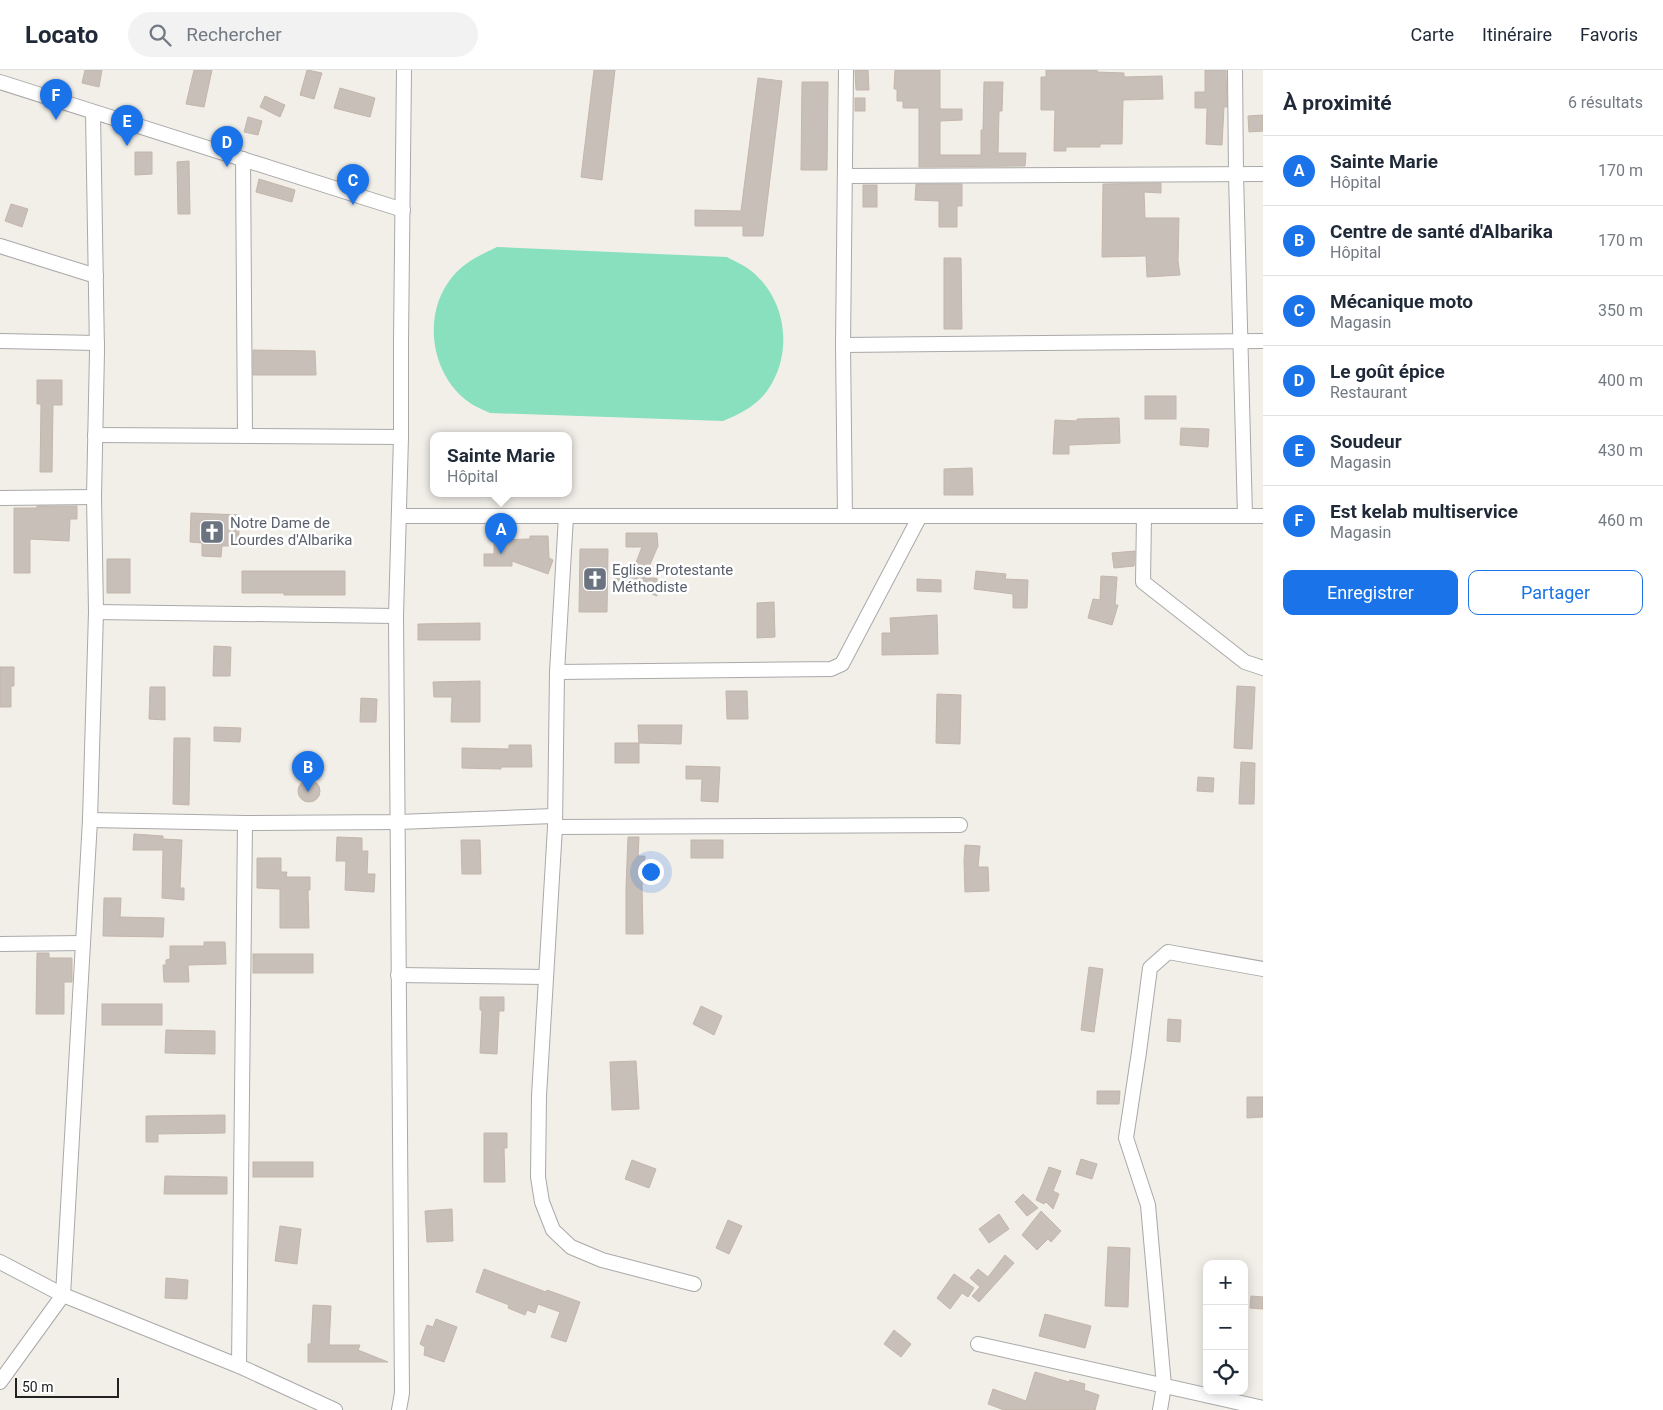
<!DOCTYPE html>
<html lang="fr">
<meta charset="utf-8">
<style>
:root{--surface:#fff;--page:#f2f2f3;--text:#1f2937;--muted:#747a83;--line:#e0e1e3;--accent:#1a73e8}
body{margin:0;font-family:Roboto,sans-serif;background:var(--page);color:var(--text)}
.controls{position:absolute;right:15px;bottom:15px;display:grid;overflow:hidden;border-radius:10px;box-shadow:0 2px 12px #0003}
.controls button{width:45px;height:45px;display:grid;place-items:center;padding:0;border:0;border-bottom:1px solid var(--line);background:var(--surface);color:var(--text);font:25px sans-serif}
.scale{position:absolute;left:15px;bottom:12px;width:104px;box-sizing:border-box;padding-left:5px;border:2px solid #222;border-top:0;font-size:14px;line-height:18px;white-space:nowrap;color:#222;-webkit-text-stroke:4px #fff;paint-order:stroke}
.you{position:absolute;left:650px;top:801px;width:18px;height:18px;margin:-12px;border:4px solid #fff;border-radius:50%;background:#1a73e8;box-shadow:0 0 0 8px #1a73e833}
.badge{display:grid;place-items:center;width:32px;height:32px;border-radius:50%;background:var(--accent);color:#fff;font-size:16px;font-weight:700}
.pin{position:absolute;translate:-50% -41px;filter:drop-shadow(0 1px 2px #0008)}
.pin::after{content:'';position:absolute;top:26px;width:18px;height:15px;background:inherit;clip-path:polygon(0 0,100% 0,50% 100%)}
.popup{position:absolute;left:430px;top:362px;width:142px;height:65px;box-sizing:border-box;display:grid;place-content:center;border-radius:10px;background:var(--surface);filter:drop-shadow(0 1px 4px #0005);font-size:16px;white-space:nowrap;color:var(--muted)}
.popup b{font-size:19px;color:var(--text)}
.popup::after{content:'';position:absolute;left:50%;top:100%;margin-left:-10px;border:10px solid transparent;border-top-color:var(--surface)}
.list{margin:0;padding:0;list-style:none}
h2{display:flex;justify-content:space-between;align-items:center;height:65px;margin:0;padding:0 20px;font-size:21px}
h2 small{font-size:16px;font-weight:400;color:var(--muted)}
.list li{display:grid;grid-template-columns:32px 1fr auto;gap:15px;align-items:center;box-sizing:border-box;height:70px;padding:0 20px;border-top:1px solid var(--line)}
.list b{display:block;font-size:19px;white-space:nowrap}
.list p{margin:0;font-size:16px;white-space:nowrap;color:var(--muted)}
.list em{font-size:16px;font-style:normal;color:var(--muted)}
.actions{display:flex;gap:10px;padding:15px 20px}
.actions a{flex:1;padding:11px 0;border:1px solid var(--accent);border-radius:10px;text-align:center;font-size:18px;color:var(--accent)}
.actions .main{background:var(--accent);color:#fff}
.icon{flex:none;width:28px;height:28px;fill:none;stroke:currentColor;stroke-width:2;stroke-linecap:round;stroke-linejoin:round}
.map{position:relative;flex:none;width:1263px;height:1340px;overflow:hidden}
header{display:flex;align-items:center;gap:30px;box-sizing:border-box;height:70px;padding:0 25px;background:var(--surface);border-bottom:1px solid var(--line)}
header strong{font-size:24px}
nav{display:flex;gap:28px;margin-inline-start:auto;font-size:18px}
.search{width:350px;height:45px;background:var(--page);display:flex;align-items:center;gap:12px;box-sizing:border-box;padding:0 18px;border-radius:28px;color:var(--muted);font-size:19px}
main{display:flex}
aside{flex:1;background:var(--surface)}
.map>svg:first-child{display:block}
</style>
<header>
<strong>Locato</strong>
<div class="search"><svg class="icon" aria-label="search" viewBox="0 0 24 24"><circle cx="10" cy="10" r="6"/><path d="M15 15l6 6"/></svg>Rechercher</div>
<nav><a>Carte</a><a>Itinéraire</a><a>Favoris</a></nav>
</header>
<main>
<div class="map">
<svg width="1263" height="1340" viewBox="0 0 1263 1340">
<rect width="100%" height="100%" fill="#f2efe9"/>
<path fill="#88e0be" d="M497 177 727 187C734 191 744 195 750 200 787 228 794 284 767 321 756 336 740 344 723 351L490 343C482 339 473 336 466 330 430 302 422 242 453 206 465 192 480 185 497 177Z"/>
<g fill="#c7bfb8" stroke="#c4b6ab">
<path d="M85 0H102L99 17 82 13Z"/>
<path d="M194 0H212L204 37 186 34Z"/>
<path d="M307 0 322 3 314 29 300 25Z"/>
<path d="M594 0H615L602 110 581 107Z"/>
<path d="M855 0H868L869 20H856Z"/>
<path d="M895 0H940V39H962V50L940 51V85H981V60H983L984 12H1003L1002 41H999L998 83H1026L1025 96 919 97V38H903V31H897V19H894Z"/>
<path d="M1046 0H1097V2L1124 3V7L1162 6 1163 29 1123 30 1122 74H1100V77H1066V81H1054L1055 40H1041V7H1046Z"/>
<path d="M1205 0H1226L1227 37H1224L1222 75 1206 74 1207 38H1195V22H1205Z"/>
<path d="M758 8 782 11 763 166H743V156H695V140L741 141Z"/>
<path d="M802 12H828L827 100H801Z"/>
<path d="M340 18 375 28 370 47 334 38Z"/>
<path d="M265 26 285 35 280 47 260 37Z"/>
<rect x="855" y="28" width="10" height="13"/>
<path d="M1263 45V61L1249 62 1248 46Z"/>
<path d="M248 47 262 51 258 65 244 62Z"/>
<path d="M135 82H152V104L135 105Z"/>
<path d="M189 91 190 144H178L177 92Z"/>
<path d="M259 109 295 120 292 132 256 122Z"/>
<path d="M1161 113V123L1144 122 1145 148H1179L1178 191 1180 205 1147 207 1146 186 1102 187 1103 114Z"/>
<path d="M916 114H962V136H957V157H939V131L915 130Z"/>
<rect x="863" y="115" width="14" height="22"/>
<path d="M11 134 28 139 22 157 5 151Z"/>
<path d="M944 188H961L962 259H944Z"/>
<path d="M253 280 315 281 316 305H253Z"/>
<path d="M37 310H62V335H53L52 402H40L41 334H37Z"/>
<rect x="1145" y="326" width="31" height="23"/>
<path d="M1119 348 1120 373 1069 375V384H1053L1055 350 1077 351V349Z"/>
<path d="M1181 358 1209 359 1208 377 1180 375Z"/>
<path d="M972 398 973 425H944V399Z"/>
<path d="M37 436H77V449H70L69 471 30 469V503H14V438H37Z"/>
<path d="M191 443 240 445 238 476H222L221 487 202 486V473L190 472Z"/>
<path d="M626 463H657L658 476 644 508H657V526L614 509 630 508 642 477H626Z"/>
<path d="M530 466H548L549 488 553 490 548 504 512 491V496H484V484H494V470L530 469Z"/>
<path d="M580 479H608L607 542H579Z"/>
<path d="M1135 481 1134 496 1114 498 1112 483Z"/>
<rect x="107" y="489" width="23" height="34"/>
<path d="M242 501H345V525H284V523H242Z"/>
<path d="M976 501 1006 504 1005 509 1028 510 1027 538H1013V524L974 519Z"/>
<path d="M1101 506 1117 507 1115 535H1118L1112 555 1088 548 1093 529 1100 530Z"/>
<path d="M917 509 941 510V522L917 521Z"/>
<path d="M774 532 775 567 757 568V533Z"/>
<path d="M937 545 938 584 882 585V563H891L890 548Z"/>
<path d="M480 553V570H418V554Z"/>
<path d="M214 576 231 577 230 606H213Z"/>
<path d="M0 597H14V616H11V637H0Z"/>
<path d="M480 611V652H451L452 627H434L433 612Z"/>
<path d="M1237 616 1255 617 1252 679 1234 678Z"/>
<path d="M150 617H165V650L149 649Z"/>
<path d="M726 621H747L748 649H727Z"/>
<path d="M937 624 961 625 960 674 936 673Z"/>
<path d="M361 628 377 629 376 652H360Z"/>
<path d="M638 655H682L681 674 639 673Z"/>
<path d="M214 657 241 658 240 672 214 671Z"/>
<path d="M174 668H190L189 735 173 734Z"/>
<rect x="615" y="673" width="24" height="20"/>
<path d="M509 675H531L532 697H501V699L462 698V678L509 679Z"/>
<path d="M1241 692 1255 693 1254 734H1239Z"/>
<path d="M686 696 720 697 718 732 701 731 702 709H686Z"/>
<path d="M1198 707 1214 708 1213 722 1197 721Z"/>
<circle cx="309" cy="721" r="11"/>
<path d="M134 764 163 766V769L182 770 180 818H184V830L162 828 163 780H133Z"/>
<path d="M337 767 362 768V781H368L367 804H375L374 822 345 820 346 791H336Z"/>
<path d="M628 767H639L638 786H645L642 816 643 864H626V818Z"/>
<path d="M461 770H480L481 804H462Z"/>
<rect x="691" y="770" width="32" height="18"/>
<path d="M965 775 980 776 978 797H988L989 821 965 822 964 791Z"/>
<path d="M257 788H281V802H287L286 807H310V820H308L309 858H280V819L257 818Z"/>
<path d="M104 828H121L120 847 164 848 163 867 103 866Z"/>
<path d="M204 872H225L226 894 188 895 189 912H164L163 895H166V890L170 889V876H204Z"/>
<path d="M37 883H49V888H72V912H64V944H36Z"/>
<rect x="253" y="884" width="60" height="19"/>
<path d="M1089 897 1103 899 1094 962 1081 960Z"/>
<path d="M480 927H504V941H499L497 984 480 983 482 940H480Z"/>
<rect x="102" y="934" width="60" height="21"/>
<path d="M701 936 722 946 714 965 693 954Z"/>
<path d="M1168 949 1181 950 1180 972 1167 971Z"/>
<path d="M166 960 215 961V984L165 983Z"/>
<path d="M636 991 639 1039 612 1040 610 992Z"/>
<path d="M1097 1021H1120L1119 1034H1097Z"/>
<path d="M1247 1027H1263V1047L1247 1048Z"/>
<path d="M225 1045V1063L158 1064V1072H146V1046Z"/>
<path d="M484 1063H507V1078H504L505 1112H484Z"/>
<path d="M1081 1089 1097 1094 1092 1109 1076 1104Z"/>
<path d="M632 1090 656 1099 649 1118 625 1109Z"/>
<rect x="253" y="1092" width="60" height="15"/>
<path d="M1049 1097 1061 1101 1053 1121 1059 1124 1053 1139 1046 1132 1044 1134 1036 1130Z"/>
<path d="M165 1106 227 1107V1124H164Z"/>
<path d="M1023 1124 1038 1138 1027 1146 1015 1132Z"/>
<path d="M452 1139 453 1171 427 1172 425 1141Z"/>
<path d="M1041 1141 1061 1161 1051 1172 1048 1169 1037 1180 1022 1165Z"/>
<path d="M999 1144 1009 1159 989 1173 979 1159Z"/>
<path d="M728 1150 742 1156 729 1184 716 1178Z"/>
<path d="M280 1156 301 1159 297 1194 275 1191Z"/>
<path d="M1108 1177 1130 1178 1128 1237 1105 1236Z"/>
<path d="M1005 1185 1014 1193 979 1232 972 1226 980 1217 970 1208 978 1199 988 1207Z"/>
<path d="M484 1199 546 1222 547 1220 580 1232 566 1272 551 1267 560 1242 538 1234 535 1243 527 1240 525 1245 508 1238 509 1235 476 1222Z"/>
<path d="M954 1204 974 1218 968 1227 962 1223 950 1239 937 1228Z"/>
<path d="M166 1208 188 1210 187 1229 165 1228Z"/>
<path d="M1251 1226 1263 1227V1239L1250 1238Z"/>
<path d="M313 1235 331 1236 329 1275H360L358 1280 388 1292H308V1274H311Z"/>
<path d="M1045 1244 1091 1256 1085 1278 1039 1266Z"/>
<path d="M436 1249 457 1257 444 1292 424 1285 425 1277 420 1274 427 1255 433 1257Z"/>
<path d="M894 1260 911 1274 901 1287 884 1274Z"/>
<path d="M1035 1302 1069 1312 1070 1310 1085 1314 1084 1320 1099 1325 1095 1340H1004L988 1334 993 1319 1026 1331Z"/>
</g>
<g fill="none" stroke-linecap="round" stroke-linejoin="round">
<defs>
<g id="minor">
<path d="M1235 0 1236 104 1245 446"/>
<path d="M0 12 403 140"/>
<path d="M243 89 245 366"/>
<path d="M845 106 1263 104"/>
<path d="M0 176 96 206"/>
<path d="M0 271 97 273"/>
<path d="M843 275 1263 271"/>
<path d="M95 365 401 367"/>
<path d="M0 428 94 427"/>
<path d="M400 446H1263"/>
<path d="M566 446 557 602 555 757 539 1026 538 1107 542 1132 553 1160 571 1177 602 1190 694 1214"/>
<path d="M845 446 843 275 846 0"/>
<path d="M1144 446 1143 512 1245 592 1263 598"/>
<path d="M96 542 396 546"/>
<path d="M557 602 831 599 842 594 920 446"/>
<path d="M90 750 245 753 398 752 554 746"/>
<path d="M555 757 960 755"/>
<path d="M0 874 83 873"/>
<path d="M398 905 546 907"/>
<path d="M0 1192 63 1225 239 1296 335 1340"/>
<path d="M978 1274 1263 1338"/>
<path d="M239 1296 245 753"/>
<path d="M0 1312 63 1225 90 750 96 542 94 427 97 281 93 42"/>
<path d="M399 1340 402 1323 396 546 401 367V270L404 0"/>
<path d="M1160 1340 1164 1316 1148 1135 1126 1068 1139 982 1150 898 1168 882 1263 899"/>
</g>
</defs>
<use href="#minor" stroke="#a9a9a9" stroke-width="16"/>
<use href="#minor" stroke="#fff" stroke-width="14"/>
</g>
<defs>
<symbol id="church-square" viewBox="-11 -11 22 22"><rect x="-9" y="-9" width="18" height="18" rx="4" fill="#6b7280" stroke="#fff"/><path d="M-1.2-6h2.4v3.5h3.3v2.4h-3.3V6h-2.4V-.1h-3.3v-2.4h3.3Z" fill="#fff"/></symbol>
</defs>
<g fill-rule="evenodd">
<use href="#church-square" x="198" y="448" width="28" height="28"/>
<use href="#church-square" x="581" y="495" width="28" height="28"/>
</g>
<g text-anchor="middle" stroke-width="5" stroke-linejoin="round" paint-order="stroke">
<g font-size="15" fill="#5b616d" stroke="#fff" text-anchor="start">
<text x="230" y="458">Notre Dame de<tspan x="230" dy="17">Lourdes d'Albarika</tspan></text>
<text x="612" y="505">Eglise Protestante<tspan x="612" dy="17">Méthodiste</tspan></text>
</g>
</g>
</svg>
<div class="controls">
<button>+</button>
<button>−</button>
<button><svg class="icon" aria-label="locate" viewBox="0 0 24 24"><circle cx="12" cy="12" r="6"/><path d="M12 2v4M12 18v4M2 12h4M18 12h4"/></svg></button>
</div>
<div class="scale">50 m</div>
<div class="you"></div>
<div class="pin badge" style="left:501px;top:484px">A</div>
<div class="popup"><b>Sainte Marie</b>Hôpital</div>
<div class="pin badge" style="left:308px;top:722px">B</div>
<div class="pin badge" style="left:353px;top:135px">C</div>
<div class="pin badge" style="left:227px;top:97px">D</div>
<div class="pin badge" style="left:127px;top:76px">E</div>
<div class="pin badge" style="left:56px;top:50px">F</div>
</div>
<aside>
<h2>À proximité<small>6 résultats</small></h2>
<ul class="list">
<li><span class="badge">A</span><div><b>Sainte Marie</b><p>Hôpital</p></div><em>170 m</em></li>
<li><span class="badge">B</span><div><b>Centre de santé d'Albarika</b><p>Hôpital</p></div><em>170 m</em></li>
<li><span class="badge">C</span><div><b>Mécanique moto</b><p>Magasin</p></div><em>350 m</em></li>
<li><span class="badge">D</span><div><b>Le goût épice</b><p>Restaurant</p></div><em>400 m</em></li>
<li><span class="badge">E</span><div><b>Soudeur</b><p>Magasin</p></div><em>430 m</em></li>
<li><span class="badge">F</span><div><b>Est kelab multiservice</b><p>Magasin</p></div><em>460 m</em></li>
</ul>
<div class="actions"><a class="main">Enregistrer</a><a>Partager</a></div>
</aside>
</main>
